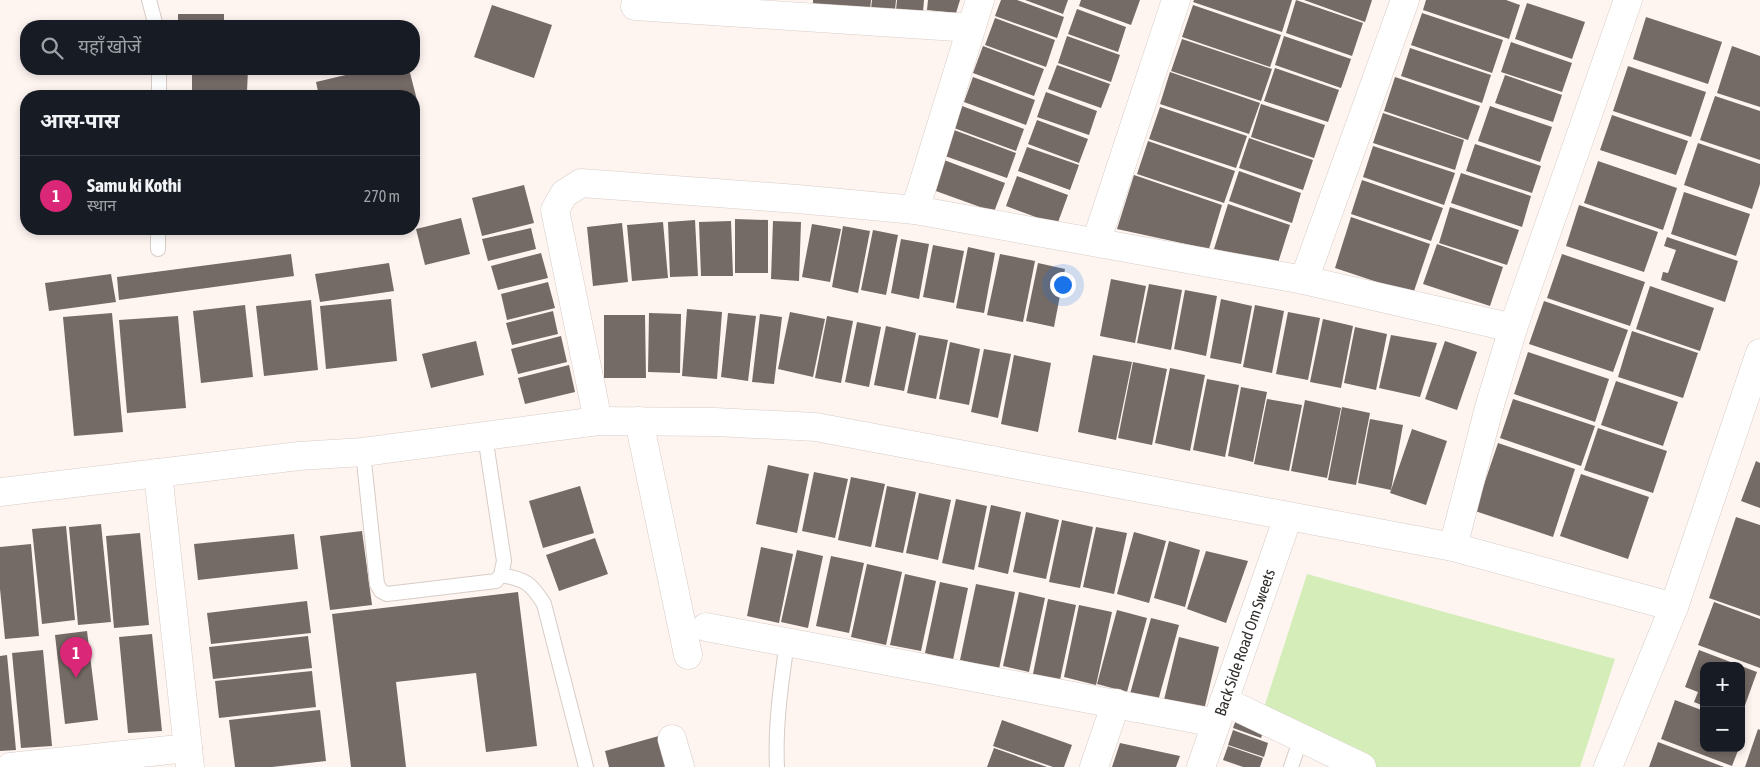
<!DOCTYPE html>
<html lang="hi">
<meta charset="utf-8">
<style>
:root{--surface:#171b24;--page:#20242c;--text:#f1f3f6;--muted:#9ea1a6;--line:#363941;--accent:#db2777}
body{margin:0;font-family:"Asap Condensed","Noto Sans Devanagari",sans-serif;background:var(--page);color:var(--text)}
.controls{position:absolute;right:15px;bottom:15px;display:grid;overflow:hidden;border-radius:10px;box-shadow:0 2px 8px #0003}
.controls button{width:45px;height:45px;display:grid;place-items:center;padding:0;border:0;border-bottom:1px solid var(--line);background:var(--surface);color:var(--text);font:25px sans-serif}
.you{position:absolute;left:1062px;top:284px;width:18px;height:18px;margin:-12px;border:4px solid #fff;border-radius:50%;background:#1a73e8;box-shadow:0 0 0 8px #1a73e833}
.badge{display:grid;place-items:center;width:32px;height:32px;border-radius:50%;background:var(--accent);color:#fff;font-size:16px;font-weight:700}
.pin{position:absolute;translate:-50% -41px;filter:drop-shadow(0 1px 2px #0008)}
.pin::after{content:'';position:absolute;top:26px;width:18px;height:15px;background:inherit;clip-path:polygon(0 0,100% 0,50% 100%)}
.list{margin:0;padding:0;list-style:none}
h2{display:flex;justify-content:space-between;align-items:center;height:65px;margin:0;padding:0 20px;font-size:21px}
h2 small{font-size:16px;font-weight:400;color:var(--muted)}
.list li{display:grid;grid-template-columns:32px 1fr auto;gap:15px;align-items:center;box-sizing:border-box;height:80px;padding:0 20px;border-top:1px solid var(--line)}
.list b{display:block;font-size:19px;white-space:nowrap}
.list p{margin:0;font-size:16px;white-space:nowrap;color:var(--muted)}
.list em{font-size:16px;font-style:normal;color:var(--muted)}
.icon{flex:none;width:28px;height:28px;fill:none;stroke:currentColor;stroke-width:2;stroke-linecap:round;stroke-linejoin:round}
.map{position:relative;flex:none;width:1760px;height:767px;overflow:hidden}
.search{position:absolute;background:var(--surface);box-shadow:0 2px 8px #0003;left:20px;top:20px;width:400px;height:55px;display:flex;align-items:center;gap:12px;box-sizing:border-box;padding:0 18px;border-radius:20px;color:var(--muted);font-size:19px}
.panel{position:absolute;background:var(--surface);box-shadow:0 2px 8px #0003;left:20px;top:90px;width:400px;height:145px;border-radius:20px}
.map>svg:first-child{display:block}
</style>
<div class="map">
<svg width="1760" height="767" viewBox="0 0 1760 767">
<rect width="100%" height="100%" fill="#fef5f1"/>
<path fill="#d5edb9" d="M1307 574 1615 659 1580 767H1373L1261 717Z"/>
<g fill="#746a66">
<path d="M813 0H871L870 10 813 5Z"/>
<path d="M872 0H896L895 10 871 9Z"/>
<path d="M897 0H924L923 12 896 10Z"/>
<path d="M928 0H960L956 13 927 10Z"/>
<path d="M1001 0H1017L1064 17 1057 38 995 16Z"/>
<path d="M1025 0H1068L1063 14Z"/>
<path d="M1081 0H1140L1131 25 1079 6Z"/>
<path d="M1194 0H1292L1282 32 1193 2Z"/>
<path d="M1296 0 1363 23 1352 56 1286 33Z"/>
<path d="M1304 0H1372L1365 22Z"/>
<path d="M1426 0H1506L1520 5 1509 39 1423 10Z"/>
<path d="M1527 3 1585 22 1572 59 1515 39Z"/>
<path d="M492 5 552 25 534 78 474 57Z"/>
<path d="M1193 5 1281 35 1270 67 1182 37Z"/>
<path d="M1077 9 1126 27 1118 52 1068 34Z"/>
<path d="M1422 13 1503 40 1492 73 1411 45Z"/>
<rect x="178" y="14" width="46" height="12"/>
<path d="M1646 17 1722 42 1708 84 1633 59Z"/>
<path d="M995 18 1055 40 1046 67 985 45Z"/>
<path d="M1067 36 1120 55 1111 82 1058 63Z"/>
<path d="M1284 36 1351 59 1341 88 1275 65Z"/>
<path d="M1182 39 1272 69 1261 101 1171 71Z"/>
<path d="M1511 42 1572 63 1562 92 1501 72Z"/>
<path d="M983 46 1044 69 1034 96 973 73Z"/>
<path d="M1732 46 1760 56V107L1717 93Z"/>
<path d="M1410 48 1491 75 1482 103 1401 76Z"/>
<path d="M1057 65 1110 84 1101 108 1048 89Z"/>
<path d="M1628 66 1706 92 1691 137 1613 111Z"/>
<path d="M1275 68 1339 90 1328 122 1264 101Z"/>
<path d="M192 69H248L247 92H226V96H177V94H192Z"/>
<path d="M371 69H409L418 104 414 106V96H319L316 82Z"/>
<path d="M1170 72 1260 103 1249 134 1160 104Z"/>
<path d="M1505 75 1562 95 1553 122 1495 103Z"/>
<path d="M973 77 1035 100 1026 125 964 102Z"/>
<path d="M1395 77 1480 106 1468 140 1384 111Z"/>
<path d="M1046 92 1097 111 1089 135 1037 117Z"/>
<path d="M1715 96 1760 111V160L1700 140Z"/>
<path d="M1261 104 1325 125 1314 158 1251 137Z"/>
<path d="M962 106 1024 129 1016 151 954 128Z"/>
<path d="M1490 106 1552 127 1540 162 1478 141Z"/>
<path d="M1160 107 1247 136 1236 168 1149 139Z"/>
<path d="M1383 113 1464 140 1455 170 1373 143Z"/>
<path d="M1612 115 1688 141 1676 175 1600 150Z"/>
<path d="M1037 120 1088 139 1079 163 1028 144Z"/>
<path d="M954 130 1016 153 1007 178 945 156Z"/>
<path d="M1249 138 1313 160 1303 190 1239 168Z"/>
<path d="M1148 141 1235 171 1224 203 1137 174Z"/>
<path d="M1698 143 1760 164V184L1752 209 1684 185Z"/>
<path d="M1475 144 1541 166 1532 193 1466 171Z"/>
<path d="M1373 146 1455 173 1444 205 1363 177Z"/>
<path d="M1027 147 1079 165 1070 190 1018 171Z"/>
<path d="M944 160 1005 183 994 212 933 190Z"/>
<path d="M1598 161 1677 188 1663 230 1584 203Z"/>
<path d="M1239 171 1301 193 1292 223 1229 201Z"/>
<path d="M1461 173 1531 196 1522 227 1451 203Z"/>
<path d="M1134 175 1222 205 1209 249 1117 229Z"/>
<path d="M1017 176 1068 195 1057 225 1006 206Z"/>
<path d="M1362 180 1443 208 1431 241 1351 214Z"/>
<path d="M524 185 534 223 482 236 472 198Z"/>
<path d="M1684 192 1750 214 1736 256 1671 234Z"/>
<path d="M1228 204 1290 225 1278 263 1214 249Z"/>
<path d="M1579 205 1658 232 1644 272 1566 246Z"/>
<path d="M1450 207 1519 230 1507 265 1439 243Z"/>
<path d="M1351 217 1430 244 1413 294 1335 268Z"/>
<path d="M461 218 470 254 425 265 416 229Z"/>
<path d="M735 219 768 220V273H735Z"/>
<path d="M695 220 698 276 670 277 668 222Z"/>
<path d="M731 221 733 276H701L699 222Z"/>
<path d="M773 221 801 222 799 281 771 279Z"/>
<path d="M663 222 668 278 632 281 627 225Z"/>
<path d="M622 223 628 282 593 286 587 227Z"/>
<path d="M812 224 841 229 830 282 802 277Z"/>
<path d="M843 226 870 231 858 293 832 287Z"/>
<path d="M531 228 536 249 488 261 482 239Z"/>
<path d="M873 230 898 235 886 295 861 290Z"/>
<path d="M1667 237 1738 261 1725 302 1661 280 1663 272 1668 273 1676 250 1664 246Z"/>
<path d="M901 239 929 244 919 299 891 293Z"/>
<path d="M1437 244 1503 267 1490 306 1423 284Z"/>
<path d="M933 245 964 251 954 303 923 297Z"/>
<path d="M968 247 995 253 984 313 956 308Z"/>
<path d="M541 253 548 278 498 290 491 266Z"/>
<path d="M291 254 294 276 119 300 117 277Z"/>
<path d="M1000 254 1035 261 1023 322 987 315Z"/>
<path d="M1562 254 1645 282 1630 326 1547 298Z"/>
<path d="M389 263 394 291 320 302 315 274Z"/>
<path d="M1038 263 1065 269 1054 327 1026 321Z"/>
<path d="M111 274 116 302 49 311 45 283Z"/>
<path d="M1111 279 1146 286 1135 343 1100 336Z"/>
<path d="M548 282 555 308 507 320 501 294Z"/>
<path d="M1149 284 1182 290 1171 350 1137 343Z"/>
<path d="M1650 286 1714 308 1700 351 1636 329Z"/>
<path d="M1185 290 1217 296 1206 356 1174 349Z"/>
<path d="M391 299 397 361 326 369 320 306Z"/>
<path d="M1221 299 1252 306 1241 364 1210 358Z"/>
<path d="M311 300 318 370 264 376 256 306Z"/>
<path d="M1544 301 1628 330 1613 372 1529 344Z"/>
<path d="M245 305 253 377 201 383 193 311Z"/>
<path d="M1255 305 1284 311 1272 373 1243 367Z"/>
<path d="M687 309 722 312 717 379 682 376Z"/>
<path d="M553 311 558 334 512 345 506 323Z"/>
<path d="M790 312 825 319 813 377 778 369Z"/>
<path d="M1288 312 1320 318 1308 380 1276 374Z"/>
<path d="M112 313 123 432 74 436 63 317Z"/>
<path d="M649 313 681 314 680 373 648 372Z"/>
<path d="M728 313 756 316 748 381 721 377Z"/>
<path d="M760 314 782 317 774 384 752 382Z"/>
<path d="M604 315H645L646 378H604Z"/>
<path d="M178 316 186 408 127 413 119 320Z"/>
<path d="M827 316 853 321 841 383 815 378Z"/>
<path d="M1323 319 1353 326 1341 388 1310 382Z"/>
<path d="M857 322 881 327 869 387 845 382Z"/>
<path d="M886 326 916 333 904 391 874 385Z"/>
<path d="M1355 327 1387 334 1376 390 1344 383Z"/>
<path d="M1632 331 1698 353 1683 398 1618 377Z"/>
<path d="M919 335 948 340 936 399 907 393Z"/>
<path d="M1391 335 1437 343 1420 397 1379 388Z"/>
<path d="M561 336 567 362 518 374 511 349Z"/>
<path d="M476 341 484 375 431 388 422 354Z"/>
<path d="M1445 341 1477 352 1457 410 1425 399Z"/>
<path d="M950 342 980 349 969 405 939 399Z"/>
<path d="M984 349 1011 354 998 418 971 412Z"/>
<path d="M1528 352 1609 379 1595 422 1514 394Z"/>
<path d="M1014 355 1051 363 1038 432 1001 424Z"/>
<path d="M1093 355 1132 362 1116 440 1078 432Z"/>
<path d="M1133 362 1167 369 1152 445 1118 438Z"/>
<path d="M569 365 575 392 525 404 518 378Z"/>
<path d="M1170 368 1205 375 1190 451 1155 443Z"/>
<path d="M1207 379 1239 385 1225 457 1193 450Z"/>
<path d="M1616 381 1678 402 1663 446 1601 425Z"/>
<path d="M1241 387 1267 392 1253 462 1228 456Z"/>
<path d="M1267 399 1302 405 1289 471 1254 464Z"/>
<path d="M1513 399 1595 426 1581 466 1500 438Z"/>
<path d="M1305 400 1341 408 1327 478 1291 471Z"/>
<path d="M1342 407 1370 413 1356 485 1328 480Z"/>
<path d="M1370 419 1403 425 1391 490 1358 483Z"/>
<path d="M1598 428 1667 451 1653 493 1584 470Z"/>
<path d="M1412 429 1447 441 1426 505 1390 493Z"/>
<path d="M1498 443 1575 469 1553 537 1475 511Z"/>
<path d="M1756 461 1760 463V508L1741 501Z"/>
<path d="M768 465 809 474 797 533 756 524Z"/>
<path d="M814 472 848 479 835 538 802 531Z"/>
<path d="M1581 474 1649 497 1628 559 1560 536Z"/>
<path d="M851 477 885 484 871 547 838 540Z"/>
<path d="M580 486 594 533 543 548 529 501Z"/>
<path d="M887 486 916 492 903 553 875 547Z"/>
<path d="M919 493 951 500 938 560 906 553Z"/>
<path d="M956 499 987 506 974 570 942 563Z"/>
<path d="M991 505 1021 512 1008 574 978 567Z"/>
<path d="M1026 512 1059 520 1046 579 1013 572Z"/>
<path d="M1736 517 1760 525V616L1709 598Z"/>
<path d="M1062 520 1093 527 1080 588 1049 582Z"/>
<path d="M101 524 111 622 78 625 69 527Z"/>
<path d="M66 526 75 620 42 624 32 529Z"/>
<path d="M1096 527 1127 533 1114 594 1083 587Z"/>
<path d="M362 531 372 605 330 610 320 536Z"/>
<path d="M1134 532 1166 541 1149 603 1117 594Z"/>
<path d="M140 533 149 625 114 628 106 536Z"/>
<path d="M294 534 298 569 198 580 194 544Z"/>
<path d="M595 538 608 574 559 591 546 555Z"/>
<path d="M1169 541 1200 550 1185 607 1154 598Z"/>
<path d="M31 544 39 636 5 639 0 589V547Z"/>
<path d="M761 547 793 554 779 623 747 616Z"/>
<path d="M797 550 823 556 808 628 781 622Z"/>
<path d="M1206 551 1248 561 1226 623 1187 609Z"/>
<path d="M831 556 864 563 849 633 816 626Z"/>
<path d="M867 564 902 572 886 645 851 637Z"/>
<path d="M905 574 936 581 921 651 890 645Z"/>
<path d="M940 582 968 588 953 660 925 653Z"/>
<path d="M976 584 1015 592 999 669 960 660Z"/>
<path d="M518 592 537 746 486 752 476 673 396 682 406 767H351L332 614Z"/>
<path d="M1019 592 1045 598 1029 672 1003 666Z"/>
<path d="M1048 599 1076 605 1060 680 1033 674Z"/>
<path d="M307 601 311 633 211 644 207 613Z"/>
<path d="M1714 602 1760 619V668L1698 645Z"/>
<path d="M1079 605 1112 612 1096 685 1064 677Z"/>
<path d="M1117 610 1147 618 1127 692 1097 684Z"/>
<path d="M1151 618 1179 625 1158 701 1130 694Z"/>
<path d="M87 631 98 720 65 724 55 635Z"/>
<path d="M152 634 162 731 128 733 119 637Z"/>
<path d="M308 636 312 668 213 679 209 647Z"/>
<path d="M1179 637 1219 647 1204 710 1164 700Z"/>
<path d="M43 650 52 746 21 748 12 653Z"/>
<path d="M1699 650 1741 666H1704V706L1694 702 1698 692 1685 687Z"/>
<path d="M7 655 16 750 0 751V656Z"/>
<path d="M1741 666 1757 672 1744 708 1741 707Z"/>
<path d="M312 671 316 707 219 718 215 681Z"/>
<path d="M1675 700 1704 711V748H1739L1732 766 1661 739Z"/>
<path d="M320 710 326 761 272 767H235L229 720Z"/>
<path d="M1238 714 1266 724 1261 738 1233 728Z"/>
<path d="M1002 720 1072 745 1064 767H1053L993 746Z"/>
<path d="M1758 729 1760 730V767H1745Z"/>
<path d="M1233 730 1268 743 1264 757 1228 745Z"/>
<path d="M666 734 675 764 663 767H609L605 751Z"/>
<path d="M1658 742 1724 767H1649Z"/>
<path d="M1120 743 1180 756 1176 767H1112Z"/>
<path d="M1228 746 1263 758 1260 767H1243L1223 760Z"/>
<path d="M994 748 1047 767H987Z"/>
</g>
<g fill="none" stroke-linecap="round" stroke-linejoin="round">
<defs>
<g id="lane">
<path d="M149 0 156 26"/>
<path d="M159 69V96"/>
<path d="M158 249V229"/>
<path d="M363 452 377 584 381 591 387 594 496 581 501 575 504 561 485 436"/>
<path d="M501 575C525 579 531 583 544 604L586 767"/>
<path d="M777 767C775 725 781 684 787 642"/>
<path d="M1291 767 1301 738"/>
</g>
<g id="street">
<path d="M635 6 971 28"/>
<path d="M915 210 980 0"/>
<path d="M1096 242 1176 0"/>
<path d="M1304 280 1405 0"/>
<path d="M598 421 555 210 564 194 581 183 798 199 915 210 1304 280 1513 328"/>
<path d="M639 421 688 655"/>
<path d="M158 473 190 767"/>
<path d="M0 492 299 456 363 452 598 421 715 422 816 427 1453 547 1674 607"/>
<path d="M1453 547 1489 408 1513 328 1628 0"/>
<path d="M706 627 1216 723"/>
<path d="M1224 701 1362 767"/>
<path d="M672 739 680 767"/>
<path d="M10 767 188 748"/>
<path d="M1094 767 1116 703"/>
<path id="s1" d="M1201 767 1288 517"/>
<path d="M1608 767 1674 607 1760 353"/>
</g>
</defs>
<use href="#lane" stroke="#d7ccc7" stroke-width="16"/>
<use href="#street" stroke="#d7ccc7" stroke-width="29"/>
<use href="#lane" stroke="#fff" stroke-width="14"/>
<use href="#street" stroke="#fff" stroke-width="28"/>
</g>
<g text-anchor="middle" stroke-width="5" stroke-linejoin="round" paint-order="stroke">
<g font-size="16" fill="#322e2c" stroke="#fff">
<text dy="6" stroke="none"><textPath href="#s1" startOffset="132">Back Side Road Om Sweets</textPath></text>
</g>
</g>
</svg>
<div class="controls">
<button>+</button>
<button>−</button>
</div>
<div class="you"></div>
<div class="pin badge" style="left:76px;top:678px">1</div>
<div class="search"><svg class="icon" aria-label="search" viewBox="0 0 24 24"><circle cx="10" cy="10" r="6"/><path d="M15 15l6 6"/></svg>यहाँ खोजें</div>
<section class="panel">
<h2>आस-पास<small></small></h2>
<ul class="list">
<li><span class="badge">1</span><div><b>Samu ki Kothi</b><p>स्थान</p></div><em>270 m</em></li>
</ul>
</section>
</div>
